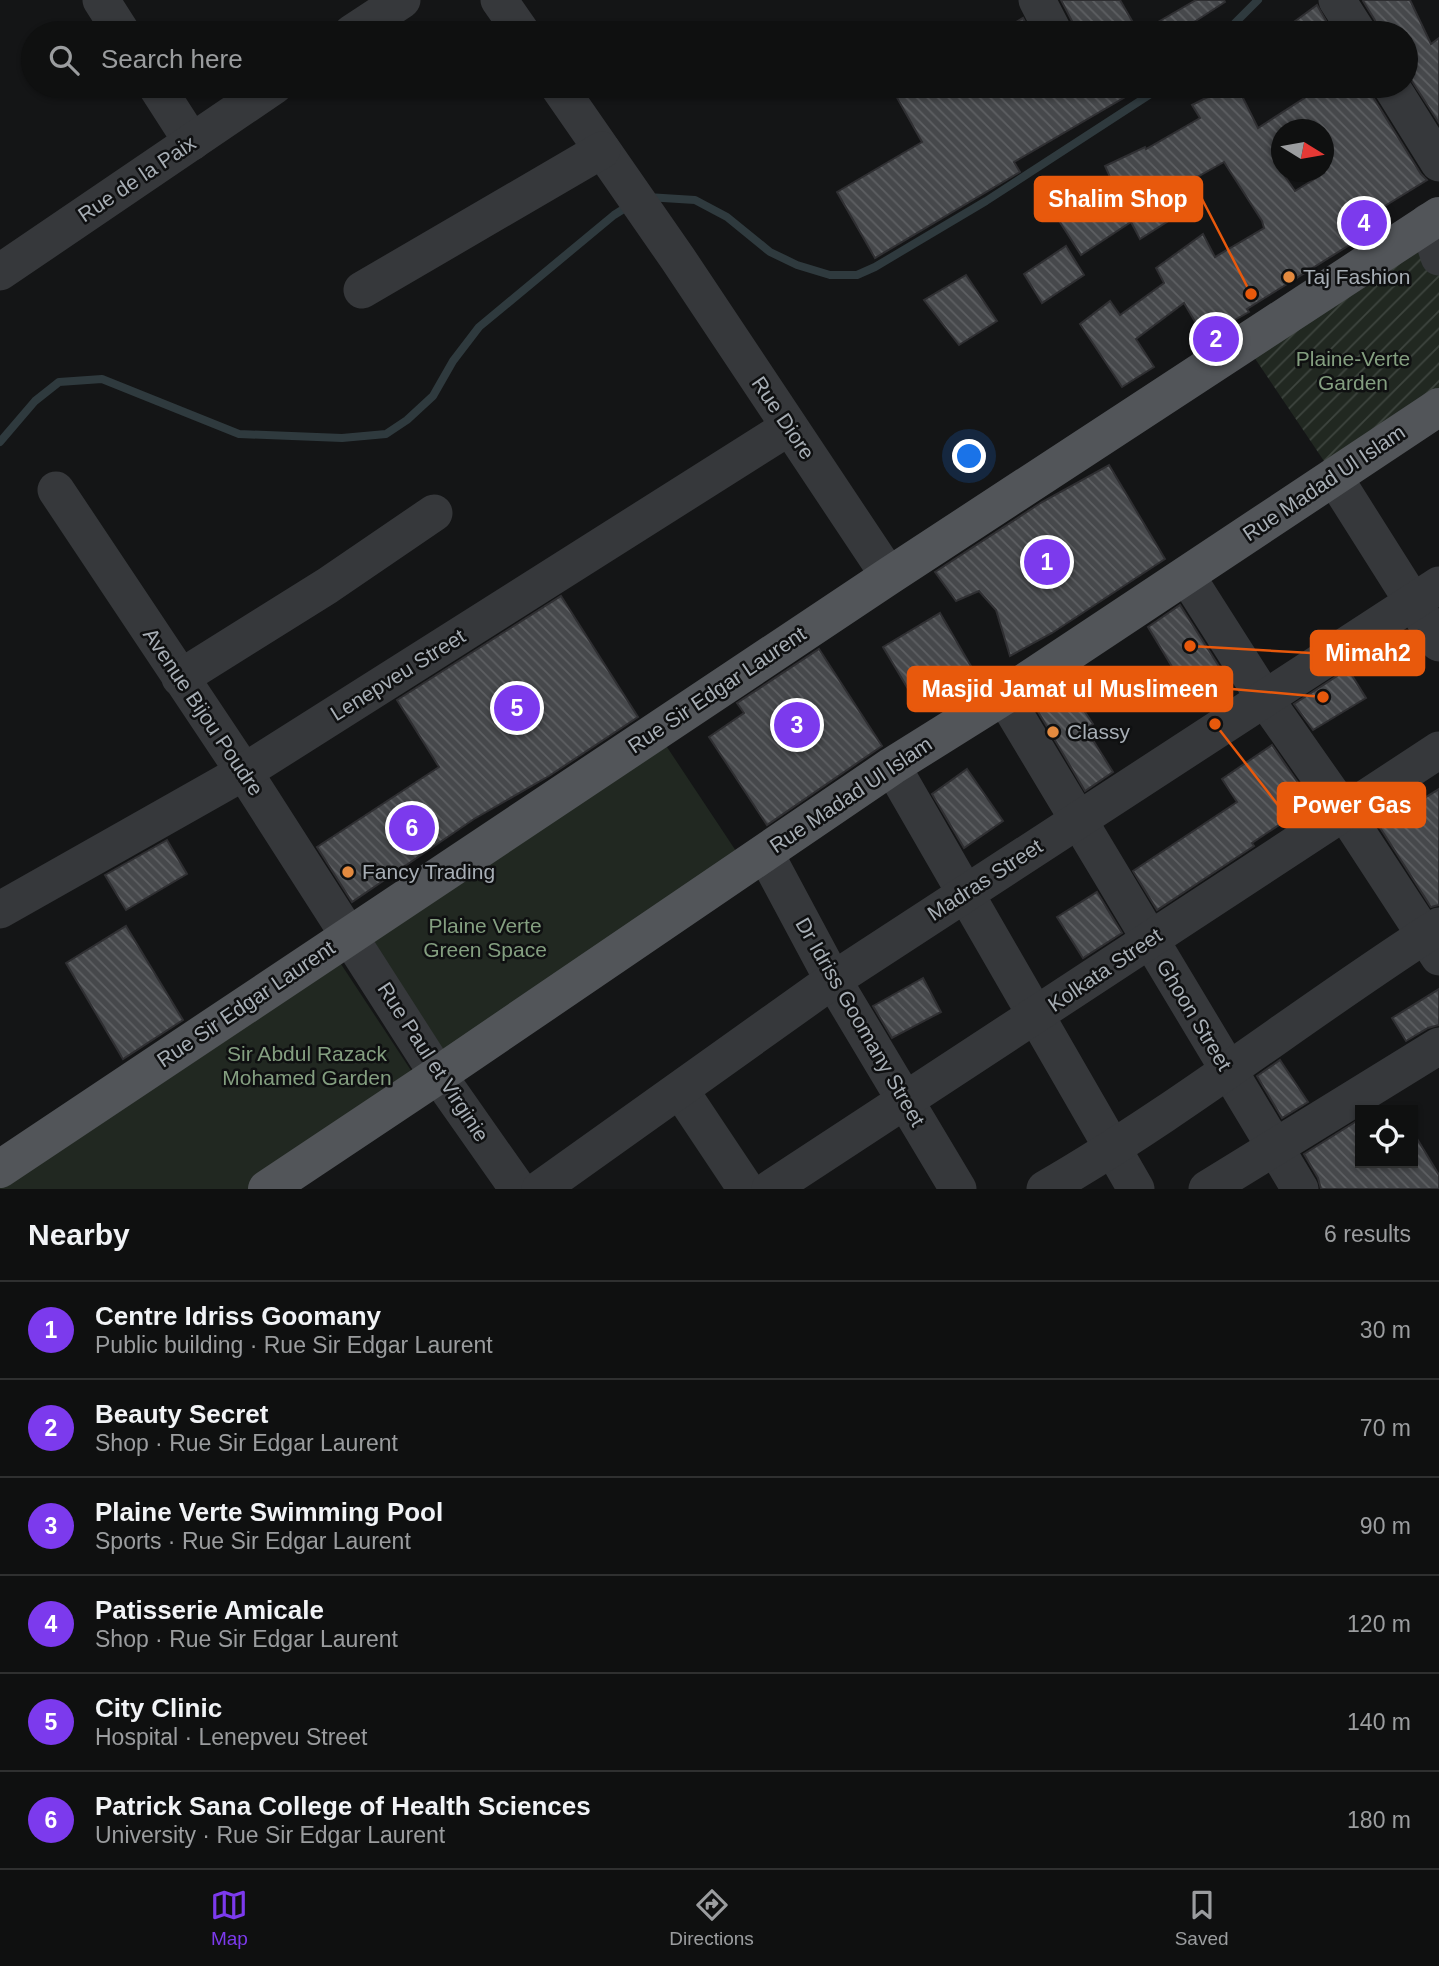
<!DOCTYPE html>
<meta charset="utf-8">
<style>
:root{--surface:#0f1010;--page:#181919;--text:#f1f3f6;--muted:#9b9d9f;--line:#2f3030;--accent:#7c3aed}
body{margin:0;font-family:Arial,sans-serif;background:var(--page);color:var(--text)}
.controls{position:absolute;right:21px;bottom:21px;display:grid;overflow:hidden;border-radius:0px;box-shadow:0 2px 5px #0004}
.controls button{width:63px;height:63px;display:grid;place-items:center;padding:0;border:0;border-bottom:2px solid var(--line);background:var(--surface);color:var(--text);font:35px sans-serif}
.compass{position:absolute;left:1271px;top:119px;width:63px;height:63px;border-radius:50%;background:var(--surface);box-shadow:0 2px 5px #0004;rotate:101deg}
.you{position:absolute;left:970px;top:457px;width:24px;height:24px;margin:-18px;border:5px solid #fff;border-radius:50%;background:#1a73e8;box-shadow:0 0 0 10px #1a73e833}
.badge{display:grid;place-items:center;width:46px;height:46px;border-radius:50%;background:var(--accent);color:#fff;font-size:23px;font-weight:700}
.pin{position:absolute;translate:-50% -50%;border:4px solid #fff;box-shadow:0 2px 7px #0006}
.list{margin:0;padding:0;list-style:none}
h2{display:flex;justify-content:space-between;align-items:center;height:91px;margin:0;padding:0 28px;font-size:30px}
h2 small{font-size:23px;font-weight:400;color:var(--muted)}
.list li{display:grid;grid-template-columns:46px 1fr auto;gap:21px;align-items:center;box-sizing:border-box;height:98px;padding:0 28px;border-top:2px solid var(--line)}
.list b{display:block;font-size:26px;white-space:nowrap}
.list p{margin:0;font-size:23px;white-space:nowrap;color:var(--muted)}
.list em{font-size:23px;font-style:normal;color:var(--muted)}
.icon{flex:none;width:38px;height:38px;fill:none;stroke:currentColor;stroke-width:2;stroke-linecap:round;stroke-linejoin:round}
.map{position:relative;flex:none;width:1439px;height:1189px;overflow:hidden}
.search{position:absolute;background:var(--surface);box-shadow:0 2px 5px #0004;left:21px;right:21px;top:21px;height:77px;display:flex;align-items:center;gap:18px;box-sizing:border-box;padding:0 24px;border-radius:38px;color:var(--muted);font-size:26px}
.sheet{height:679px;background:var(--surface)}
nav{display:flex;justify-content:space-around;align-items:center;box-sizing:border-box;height:98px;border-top:2px solid var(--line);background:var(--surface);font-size:19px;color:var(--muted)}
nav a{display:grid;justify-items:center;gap:4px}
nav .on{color:var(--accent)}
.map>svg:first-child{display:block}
</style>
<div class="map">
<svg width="1439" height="1189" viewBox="0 0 1439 1189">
<defs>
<pattern id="garden-furrows" width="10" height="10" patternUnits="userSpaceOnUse" patternTransform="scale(1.75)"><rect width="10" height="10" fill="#212821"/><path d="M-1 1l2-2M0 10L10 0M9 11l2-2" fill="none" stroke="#3e453f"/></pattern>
<pattern id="building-back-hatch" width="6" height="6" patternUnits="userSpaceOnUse" patternTransform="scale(1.75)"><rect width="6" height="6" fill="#46484b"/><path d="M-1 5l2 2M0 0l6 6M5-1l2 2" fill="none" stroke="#5e6063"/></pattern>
</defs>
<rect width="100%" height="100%" fill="#141516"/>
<g fill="#212821">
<path d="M659 735 740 857 435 1060 355 936Z"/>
<path d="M337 958 418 1081 253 1189H0V1187Z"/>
</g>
<path fill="url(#garden-furrows)" d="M1439 238V392L1328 467 1254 357Z"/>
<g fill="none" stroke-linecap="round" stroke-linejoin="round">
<g stroke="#2f3a3e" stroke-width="8">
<path d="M1225 33 1258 0"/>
<path d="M647 197 695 200 727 217 770 252 797 265 830 275H857L875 267 986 201 1163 86"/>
<path d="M0 442 35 401 59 382 102 379 239 434 342 438 386 434 407 420 433 396 453 361 479 327 614 215 630 205"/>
</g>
</g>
<g fill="url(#building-back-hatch)" stroke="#2f2f32" stroke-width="2" fill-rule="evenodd">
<path d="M1061 0H1120L1139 33 1196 0H1224L1225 2 1191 24 1196 33H1075L1073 23Z"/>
<path d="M1364 0H1410L1431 44 1439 38V123L1406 72V33H1379L1376 22 1363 1Z"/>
<path d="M1317 5 1333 33H1279Z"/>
<path d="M1023 18 1031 33H998Z"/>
<path d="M914 86H1144L1014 162 1020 172 875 258 837 192 922 142 896 96Z"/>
<path d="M1229 86H1237L1258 128 1309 95 1302 86H1370L1373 97 1421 174 1427 180 1380 209 1388 221 1247 309 1249 312 1204 337 1184 303 1136 339 1154 367 1122 387 1080 324 1110 301 1120 315 1164 283 1156 268 1203 234 1215 257 1264 228 1262 221 1224 162 1178 188 1189 208 1140 239 1131 222 1081 255 1056 216 1111 179 1105 166 1145 147 1146 149 1200 118 1192 105ZM1282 130H1324V173L1295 191 1282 172Z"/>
<path d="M1066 246 1084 275 1042 303 1024 274Z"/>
<path d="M966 275 997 321 959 345 924 300Z"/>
<path d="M1109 465 1165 559 1052 633 1010 656 996 610 979 591 956 601 935 572 1042 502Z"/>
<path d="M561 596 638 717 549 776 474 819 352 902 317 847 439 767 397 700Z"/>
<path d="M1180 605 1227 679 1194 703 1148 627Z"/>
<path d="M940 613 972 668 916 702 883 647Z"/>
<path d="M819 649 882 746 767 825 709 737 744 713 737 703Z"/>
<path d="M1348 669 1366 698 1313 730 1294 704Z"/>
<path d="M1065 682 1093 724 1086 729 1113 772 1085 791 1033 703Z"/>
<path d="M1272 745 1312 803 1252 843 1254 846 1157 910 1133 871 1237 802 1222 779Z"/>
<path d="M967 769 1003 821 964 848 932 794Z"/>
<path d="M1439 789V905L1431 907 1379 826Z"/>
<path d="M167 840 187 874 126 910 105 875Z"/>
<path d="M1097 892 1122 933 1083 958 1057 917Z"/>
<path d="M126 926 183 1020 123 1059 66 963Z"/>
<path d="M923 978 941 1012 892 1038 873 1006Z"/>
<path d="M1439 989V1025L1428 1028 1406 1041 1392 1018Z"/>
<path d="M1280 1060 1308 1102 1282 1118 1257 1076Z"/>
<path d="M1360 1119V1163H1413V1132L1439 1175V1189H1321L1318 1178 1304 1154Z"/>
</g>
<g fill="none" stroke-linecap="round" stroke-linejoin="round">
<g stroke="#36383b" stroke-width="37">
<path d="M101 0 122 33"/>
<path d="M499 0 522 33"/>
<path d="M1037 0 1054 33"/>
<path d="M1337 0 1358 33"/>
<path d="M352 33 402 0"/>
<path d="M156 86 192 142"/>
<path d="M558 86 678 259 889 576"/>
<path d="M1391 86 1439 163"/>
<path d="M1428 222 1439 257"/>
<path d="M0 272 274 86"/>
<path d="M362 290 602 150"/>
<path d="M1334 477 1439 643"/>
<path d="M56 490 244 772 438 1075 518 1189"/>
<path d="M1186 575 1265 699 1345 813 1439 957"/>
<path d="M180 678 327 586 434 513"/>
<path d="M1004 696 1300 1189"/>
<path d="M892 766 1136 1189"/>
<path d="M765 853 833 980 958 1189"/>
<path d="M0 910 244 772 789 427"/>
<path d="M680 1090 746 1189"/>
<path d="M540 1189 833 980 1439 585"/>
<path d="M770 1189 1439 750"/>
<path d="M1045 1189C1182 1110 1306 1011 1439 926"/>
<path d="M1207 1189 1439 1046"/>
</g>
<g stroke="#525559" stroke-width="38">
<path d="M0 1169 889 576 1439 216"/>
<path d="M267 1189 438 1075 892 766 1004 696 1439 407"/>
</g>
</g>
<g fill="#e38a3f" stroke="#0f1011" stroke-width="2.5">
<circle cx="1289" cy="277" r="7"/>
<circle cx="1053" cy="732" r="7"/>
<circle cx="348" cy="872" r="7"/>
</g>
<g text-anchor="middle" stroke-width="5" stroke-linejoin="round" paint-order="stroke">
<g font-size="21" fill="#a7aeb5" stroke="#0f1011">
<text transform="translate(137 179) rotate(-34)" y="7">Rue de la Paix</text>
<text transform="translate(783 418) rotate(56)" y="7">Rue Diore</text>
<text transform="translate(1324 483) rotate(-34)" y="7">Rue Madad Ul Islam</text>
<text transform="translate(398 675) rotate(-32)" y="7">Lenepveu Street</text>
<text transform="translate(717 690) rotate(-34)" y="7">Rue Sir Edgar Laurent</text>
<text transform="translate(203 712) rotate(56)" y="7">Avenue Bijou Poudre</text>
<text transform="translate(851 795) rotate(-34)" y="7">Rue Madad Ul Islam</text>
<text transform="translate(985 880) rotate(-33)" y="7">Madras Street</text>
<text transform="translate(1105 970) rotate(-34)" y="7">Kolkata Street</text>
<text transform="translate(246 1004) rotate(-34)" y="7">Rue Sir Edgar Laurent</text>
<text transform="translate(1194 1015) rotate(59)" y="7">Ghoon Street</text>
<text transform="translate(860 1022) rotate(60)" y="7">Dr Idriss Goomany Street</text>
<text transform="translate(433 1062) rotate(57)" y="7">Rue Paul et Virginie</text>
</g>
<g font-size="21" fill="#a7aeb5" stroke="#0f1011" text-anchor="start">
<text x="1303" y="284">Taj Fashion</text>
<text x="1067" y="739">Classy</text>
<text x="362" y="879">Fancy Trading</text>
</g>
<g font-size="21" fill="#849f80" stroke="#0f1011">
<text x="1353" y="366">Plaine-Verte<tspan x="1353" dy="24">Garden</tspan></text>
<text x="485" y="933">Plaine Verte<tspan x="485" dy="24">Green Space</tspan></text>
<text x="307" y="1061">Sir Abdul Razack<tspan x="307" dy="24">Mohamed Garden</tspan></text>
</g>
</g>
<path fill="none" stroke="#e8590c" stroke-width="2.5" d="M1251 294L1202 199M1190 646L1311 653M1323 697L1232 689M1215 724L1278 805"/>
<g fill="#e8590c" stroke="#0f1011" stroke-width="2.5">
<circle cx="1251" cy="294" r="7"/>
<circle cx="1190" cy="646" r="7"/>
<circle cx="1323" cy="697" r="7"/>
<circle cx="1215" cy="724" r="7"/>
</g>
<g fill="#e8590c" stroke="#e8590c" stroke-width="2.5">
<rect x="1035" y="177" width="167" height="44" rx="7"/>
<rect x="1311" y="631" width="113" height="44" rx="7"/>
<rect x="908" y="667" width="324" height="44" rx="7"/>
<rect x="1278" y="783" width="147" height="44" rx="7"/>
</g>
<g font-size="23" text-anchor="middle" font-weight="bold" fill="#fff">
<text x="1118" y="207">Shalim Shop</text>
<text x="1368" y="661">Mimah2</text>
<text x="1070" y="697">Masjid Jamat ul Muslimeen</text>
<text x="1352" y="813">Power Gas</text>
</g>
</svg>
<div class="controls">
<button><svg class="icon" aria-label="locate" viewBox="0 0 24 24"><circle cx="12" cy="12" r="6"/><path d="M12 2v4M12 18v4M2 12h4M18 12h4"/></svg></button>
</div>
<svg class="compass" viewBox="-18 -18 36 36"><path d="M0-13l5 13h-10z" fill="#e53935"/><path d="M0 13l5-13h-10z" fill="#9b9d9f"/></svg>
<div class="you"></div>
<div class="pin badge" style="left:1047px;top:562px">1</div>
<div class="pin badge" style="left:1216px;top:339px">2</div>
<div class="pin badge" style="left:797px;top:725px">3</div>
<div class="pin badge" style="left:1364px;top:223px">4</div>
<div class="pin badge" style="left:517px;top:708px">5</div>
<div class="pin badge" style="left:412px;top:828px">6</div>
<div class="search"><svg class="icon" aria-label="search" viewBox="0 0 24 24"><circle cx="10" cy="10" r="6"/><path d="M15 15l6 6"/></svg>Search here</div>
</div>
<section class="sheet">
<h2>Nearby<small>6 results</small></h2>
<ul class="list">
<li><span class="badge">1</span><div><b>Centre Idriss Goomany</b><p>Public building · Rue Sir Edgar Laurent</p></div><em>30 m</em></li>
<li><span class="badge">2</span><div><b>Beauty Secret</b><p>Shop · Rue Sir Edgar Laurent</p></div><em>70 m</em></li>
<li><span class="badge">3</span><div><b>Plaine Verte Swimming Pool</b><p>Sports · Rue Sir Edgar Laurent</p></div><em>90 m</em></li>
<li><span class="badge">4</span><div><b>Patisserie Amicale</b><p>Shop · Rue Sir Edgar Laurent</p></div><em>120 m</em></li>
<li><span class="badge">5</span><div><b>City Clinic</b><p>Hospital · Lenepveu Street</p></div><em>140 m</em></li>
<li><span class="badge">6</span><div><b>Patrick Sana College of Health Sciences</b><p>University · Rue Sir Edgar Laurent</p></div><em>180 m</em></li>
</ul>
</section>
<nav>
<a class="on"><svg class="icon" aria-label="map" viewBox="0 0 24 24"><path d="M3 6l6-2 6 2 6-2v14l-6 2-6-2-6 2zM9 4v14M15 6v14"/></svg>Map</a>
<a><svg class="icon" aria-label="directions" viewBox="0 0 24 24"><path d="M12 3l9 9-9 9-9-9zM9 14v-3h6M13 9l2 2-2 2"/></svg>Directions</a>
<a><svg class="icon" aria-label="saved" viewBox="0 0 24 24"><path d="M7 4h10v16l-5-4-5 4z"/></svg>Saved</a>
</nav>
